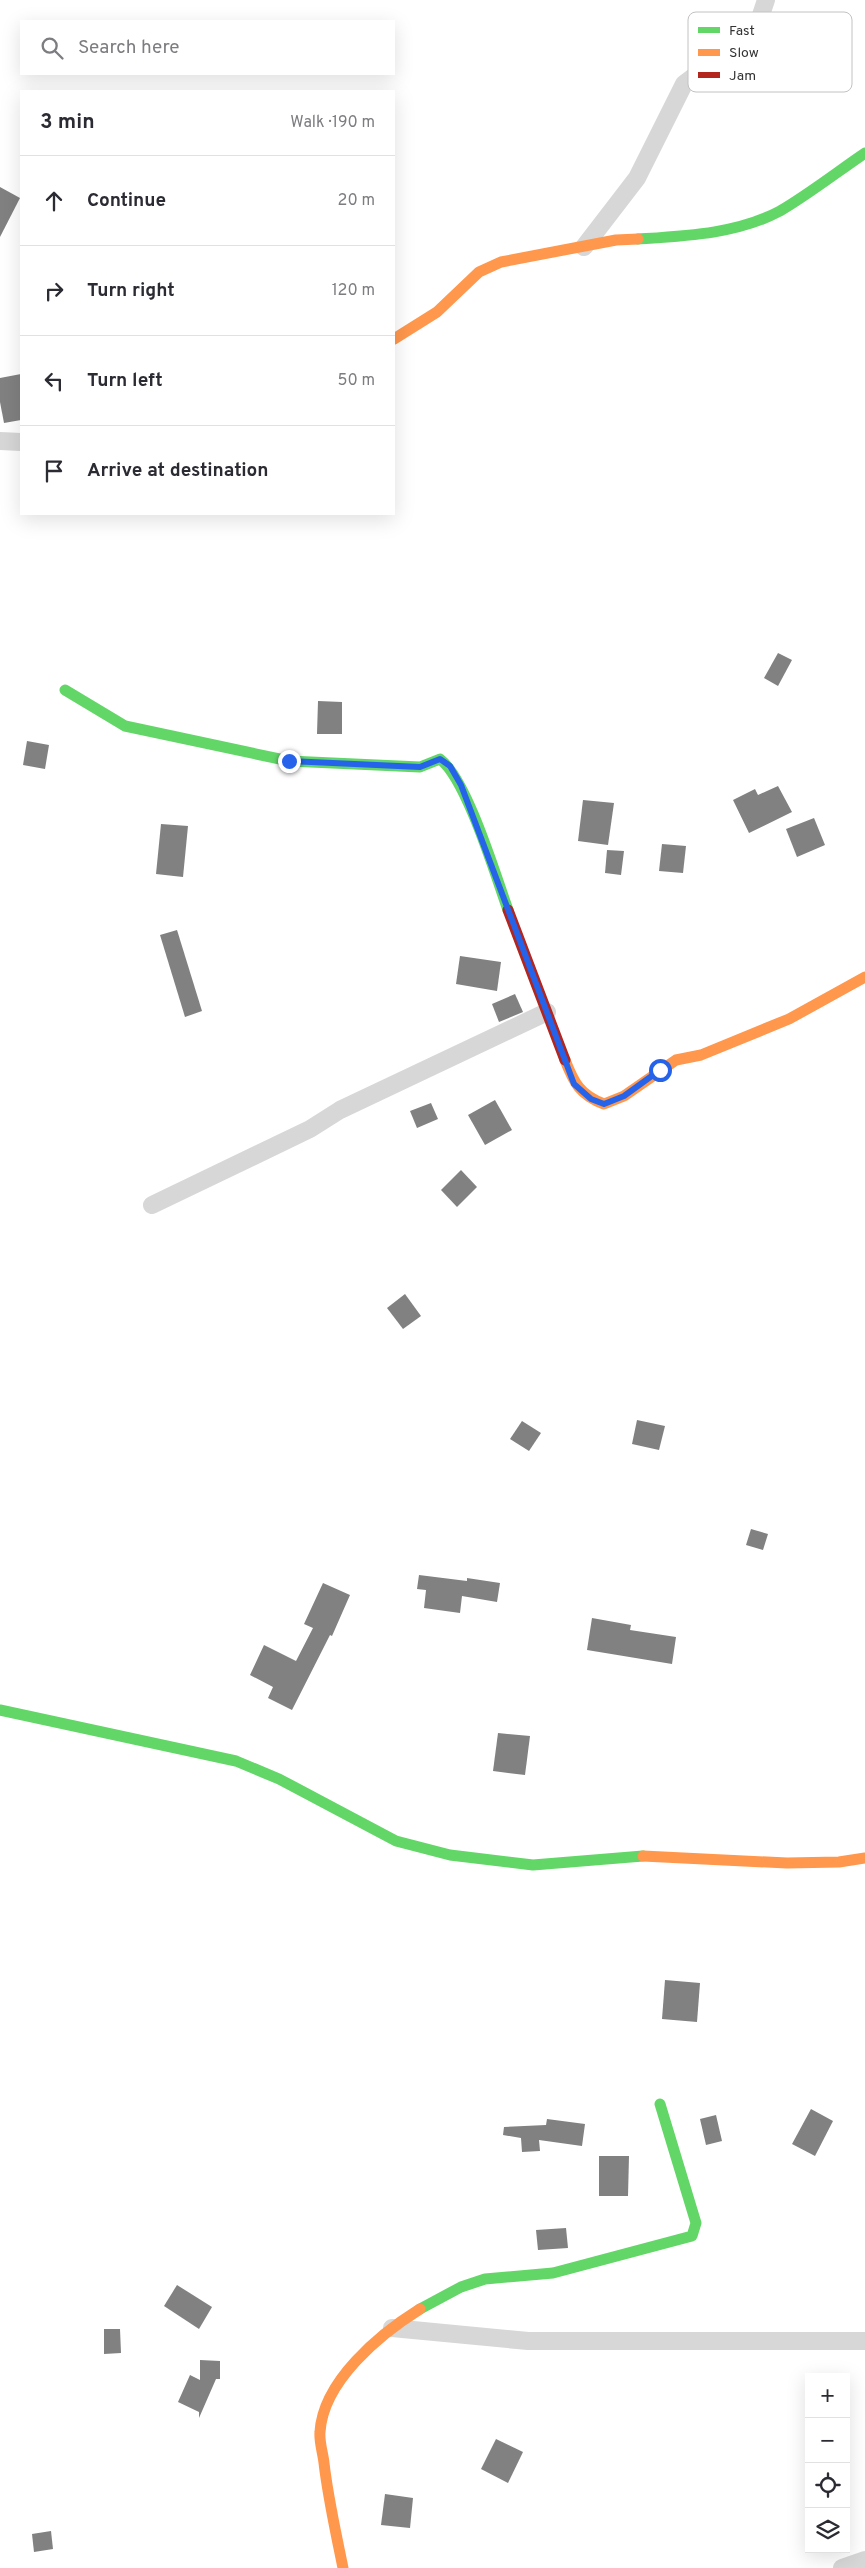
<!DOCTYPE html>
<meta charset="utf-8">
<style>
:root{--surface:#fff;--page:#f7f7f7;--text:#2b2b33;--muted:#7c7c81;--line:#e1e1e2}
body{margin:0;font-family:Overpass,sans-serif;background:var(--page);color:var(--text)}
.controls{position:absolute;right:15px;bottom:15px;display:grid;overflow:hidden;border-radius:0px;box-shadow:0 5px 20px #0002}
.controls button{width:45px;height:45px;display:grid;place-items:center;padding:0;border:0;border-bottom:1px solid var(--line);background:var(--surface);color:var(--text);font:25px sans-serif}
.stop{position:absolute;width:15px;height:15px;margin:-11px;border:4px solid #2563eb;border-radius:50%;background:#fff}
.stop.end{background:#2563eb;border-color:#fff;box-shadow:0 1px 5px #0008}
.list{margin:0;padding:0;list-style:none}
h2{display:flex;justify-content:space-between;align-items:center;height:65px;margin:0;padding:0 20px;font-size:21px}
h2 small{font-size:16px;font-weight:400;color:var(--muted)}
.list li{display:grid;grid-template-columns:32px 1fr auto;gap:15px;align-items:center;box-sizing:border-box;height:90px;padding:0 20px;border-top:1px solid var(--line)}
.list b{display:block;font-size:19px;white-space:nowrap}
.list em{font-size:16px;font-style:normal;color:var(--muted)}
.icon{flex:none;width:28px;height:28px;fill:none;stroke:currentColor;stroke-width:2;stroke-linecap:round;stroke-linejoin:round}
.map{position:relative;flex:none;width:865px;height:2568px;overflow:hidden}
.search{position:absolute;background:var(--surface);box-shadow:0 5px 20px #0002;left:20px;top:20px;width:375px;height:55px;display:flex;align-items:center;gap:12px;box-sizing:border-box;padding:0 18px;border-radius:0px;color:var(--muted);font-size:19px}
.panel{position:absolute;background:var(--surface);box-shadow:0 5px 20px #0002;left:20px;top:90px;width:375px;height:425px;border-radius:0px}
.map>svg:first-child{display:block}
</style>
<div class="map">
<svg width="865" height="2568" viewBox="0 0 865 2568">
<rect width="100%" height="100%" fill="#fff"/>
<g fill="#818181">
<path d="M0 187 20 198 0 237Z"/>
<path d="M21 374V420L4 423 0 402V378Z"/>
<path d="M778 653 792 660 778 686 764 678Z"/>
<path d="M318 701 342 702V734H317Z"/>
<path d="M27 741 49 745 45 769 23 765Z"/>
<path d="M778 786 792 812 749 833 733 800 755 789 758 795Z"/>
<path d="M583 800 614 803 608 845 578 841Z"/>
<path d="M814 818 825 845 797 857 786 829Z"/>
<path d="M161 824 188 826 183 877 156 874Z"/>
<path d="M662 844 686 846 683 873 659 871Z"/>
<path d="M607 850 624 851 621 875 605 873Z"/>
<path d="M177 930 202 1011 185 1017 160 935Z"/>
<path d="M460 956 501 962 497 991 456 984Z"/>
<path d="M515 994 523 1012 499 1022 492 1004Z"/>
<path d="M495 1100 512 1130 485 1145 468 1115Z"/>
<path d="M431 1103 438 1119 417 1128 410 1111Z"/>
<path d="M461 1170 477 1187 457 1207 441 1190Z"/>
<path d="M405 1294 421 1316 403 1329 387 1308Z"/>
<path d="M637 1420 665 1426 659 1450 632 1444Z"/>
<path d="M522 1421 541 1433 529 1451 510 1439Z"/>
<path d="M751 1529 768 1534 763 1550 746 1545Z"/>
<path d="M419 1575 467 1581V1578L500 1583 497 1602 462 1596 460 1613 424 1608 426 1590 417 1589Z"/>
<path d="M323 1583 350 1595 332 1636 330 1635 292 1710 268 1698 273 1687 250 1675 264 1645 296 1661 313 1628 304 1624Z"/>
<path d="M592 1618 631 1625 630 1630 676 1637 672 1664 587 1650Z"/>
<path d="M498 1733 530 1736 525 1775 493 1771Z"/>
<path d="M665 1980 700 1983 697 2022 662 2019Z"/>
<path d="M811 2109 833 2121 815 2156 792 2144Z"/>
<path d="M716 2115 722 2141 706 2145 700 2119Z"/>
<path d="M547 2119 585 2124 582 2146 539 2140 540 2151 522 2152 521 2138 503 2135 504 2127 546 2125Z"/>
<path d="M599 2156H629L628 2196H599Z"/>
<path d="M566 2228 568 2248 538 2250 536 2230Z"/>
<path d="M177 2285 212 2307 199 2329 164 2306Z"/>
<path d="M104 2329H120L121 2353 104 2354Z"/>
<path d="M200 2360 220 2361V2379H216L199 2418V2412L178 2402 190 2375 200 2380Z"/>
<path d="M496 2439 523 2452 508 2483 481 2469Z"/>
<path d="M385 2494 413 2498 410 2528 381 2525Z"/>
<path d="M51 2531 53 2549 34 2552 32 2534Z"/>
</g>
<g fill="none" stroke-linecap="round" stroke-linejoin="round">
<g stroke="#d7d7d7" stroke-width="18">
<path d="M584 247 637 178 684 84 756 30 766 0"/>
<path d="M0 441 21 442"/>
<path d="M152 1205 310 1129 340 1110 547 1012"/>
<path d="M392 2328 528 2341H865"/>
<path d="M842 2568 865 2560"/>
</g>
<g stroke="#63d668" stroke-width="11">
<path d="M638 239C685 236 737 234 780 211 809 194 837 172 865 153"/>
<path d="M65 690 125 726 289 761 420 767 440 759C467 780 495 874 508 910"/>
<path d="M0 1710 236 1761 279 1779 396 1841 450 1855 533 1865 643 1856"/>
<path d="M420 2309 461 2287 485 2279 553 2273 692 2236 696 2223 660 2104"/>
</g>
<g stroke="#ff974d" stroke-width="11">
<path d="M394 339 437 312 479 272 501 262 616 240 638 239"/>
<path d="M565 1060C574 1083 580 1095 604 1104L624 1096 676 1060 701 1055 789 1019 865 977"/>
<path d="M643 1856 787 1863 839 1862 865 1858"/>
<path d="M343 2568C336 2533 328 2498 324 2463 323 2453 319 2442 320 2432 323 2381 380 2334 420 2309"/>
</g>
<path stroke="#b3261e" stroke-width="11" d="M508 910 565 1060"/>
</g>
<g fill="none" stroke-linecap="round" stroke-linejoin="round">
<path stroke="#2563eb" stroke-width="6" d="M289 761 420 767 440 759 450 766 461 785 574 1084 591 1099 604 1104 624 1096 660 1070"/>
</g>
<rect x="688" y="12" width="164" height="80" rx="8" fill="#fff" stroke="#c2c2c2" stroke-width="1"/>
<rect x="698" y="27" width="22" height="6" fill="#63d668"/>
<rect x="698" y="49" width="22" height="7" fill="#ff974d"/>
<rect x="698" y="72" width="22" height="6" fill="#b3261e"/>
<g font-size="14" fill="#333">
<text x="729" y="35">Fast</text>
<text x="729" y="57">Slow</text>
<text x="729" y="80">Jam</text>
</g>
</svg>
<div class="controls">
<button>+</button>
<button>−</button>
<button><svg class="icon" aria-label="locate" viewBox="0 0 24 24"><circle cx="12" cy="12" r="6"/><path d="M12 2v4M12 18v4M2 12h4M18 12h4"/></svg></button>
<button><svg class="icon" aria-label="layers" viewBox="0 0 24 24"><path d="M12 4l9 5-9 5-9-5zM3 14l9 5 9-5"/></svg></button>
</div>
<div class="stop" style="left:660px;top:1070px"></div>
<div class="stop end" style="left:289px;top:761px"></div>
<div class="search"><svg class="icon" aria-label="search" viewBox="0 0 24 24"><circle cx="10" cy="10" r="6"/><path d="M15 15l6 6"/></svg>Search here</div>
<section class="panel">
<h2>3 min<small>Walk · 190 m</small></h2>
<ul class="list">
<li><svg class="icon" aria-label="ahead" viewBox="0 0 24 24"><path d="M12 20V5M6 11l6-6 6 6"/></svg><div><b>Continue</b></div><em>20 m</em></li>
<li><svg class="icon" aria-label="right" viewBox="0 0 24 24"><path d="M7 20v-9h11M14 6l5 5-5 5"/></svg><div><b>Turn right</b></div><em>120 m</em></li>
<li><svg class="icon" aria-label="left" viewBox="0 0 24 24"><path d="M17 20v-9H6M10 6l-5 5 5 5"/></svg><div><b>Turn left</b></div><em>50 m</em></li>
<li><svg class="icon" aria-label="arrive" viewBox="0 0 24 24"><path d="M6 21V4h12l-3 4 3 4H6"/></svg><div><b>Arrive at destination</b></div></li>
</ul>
</section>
</div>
